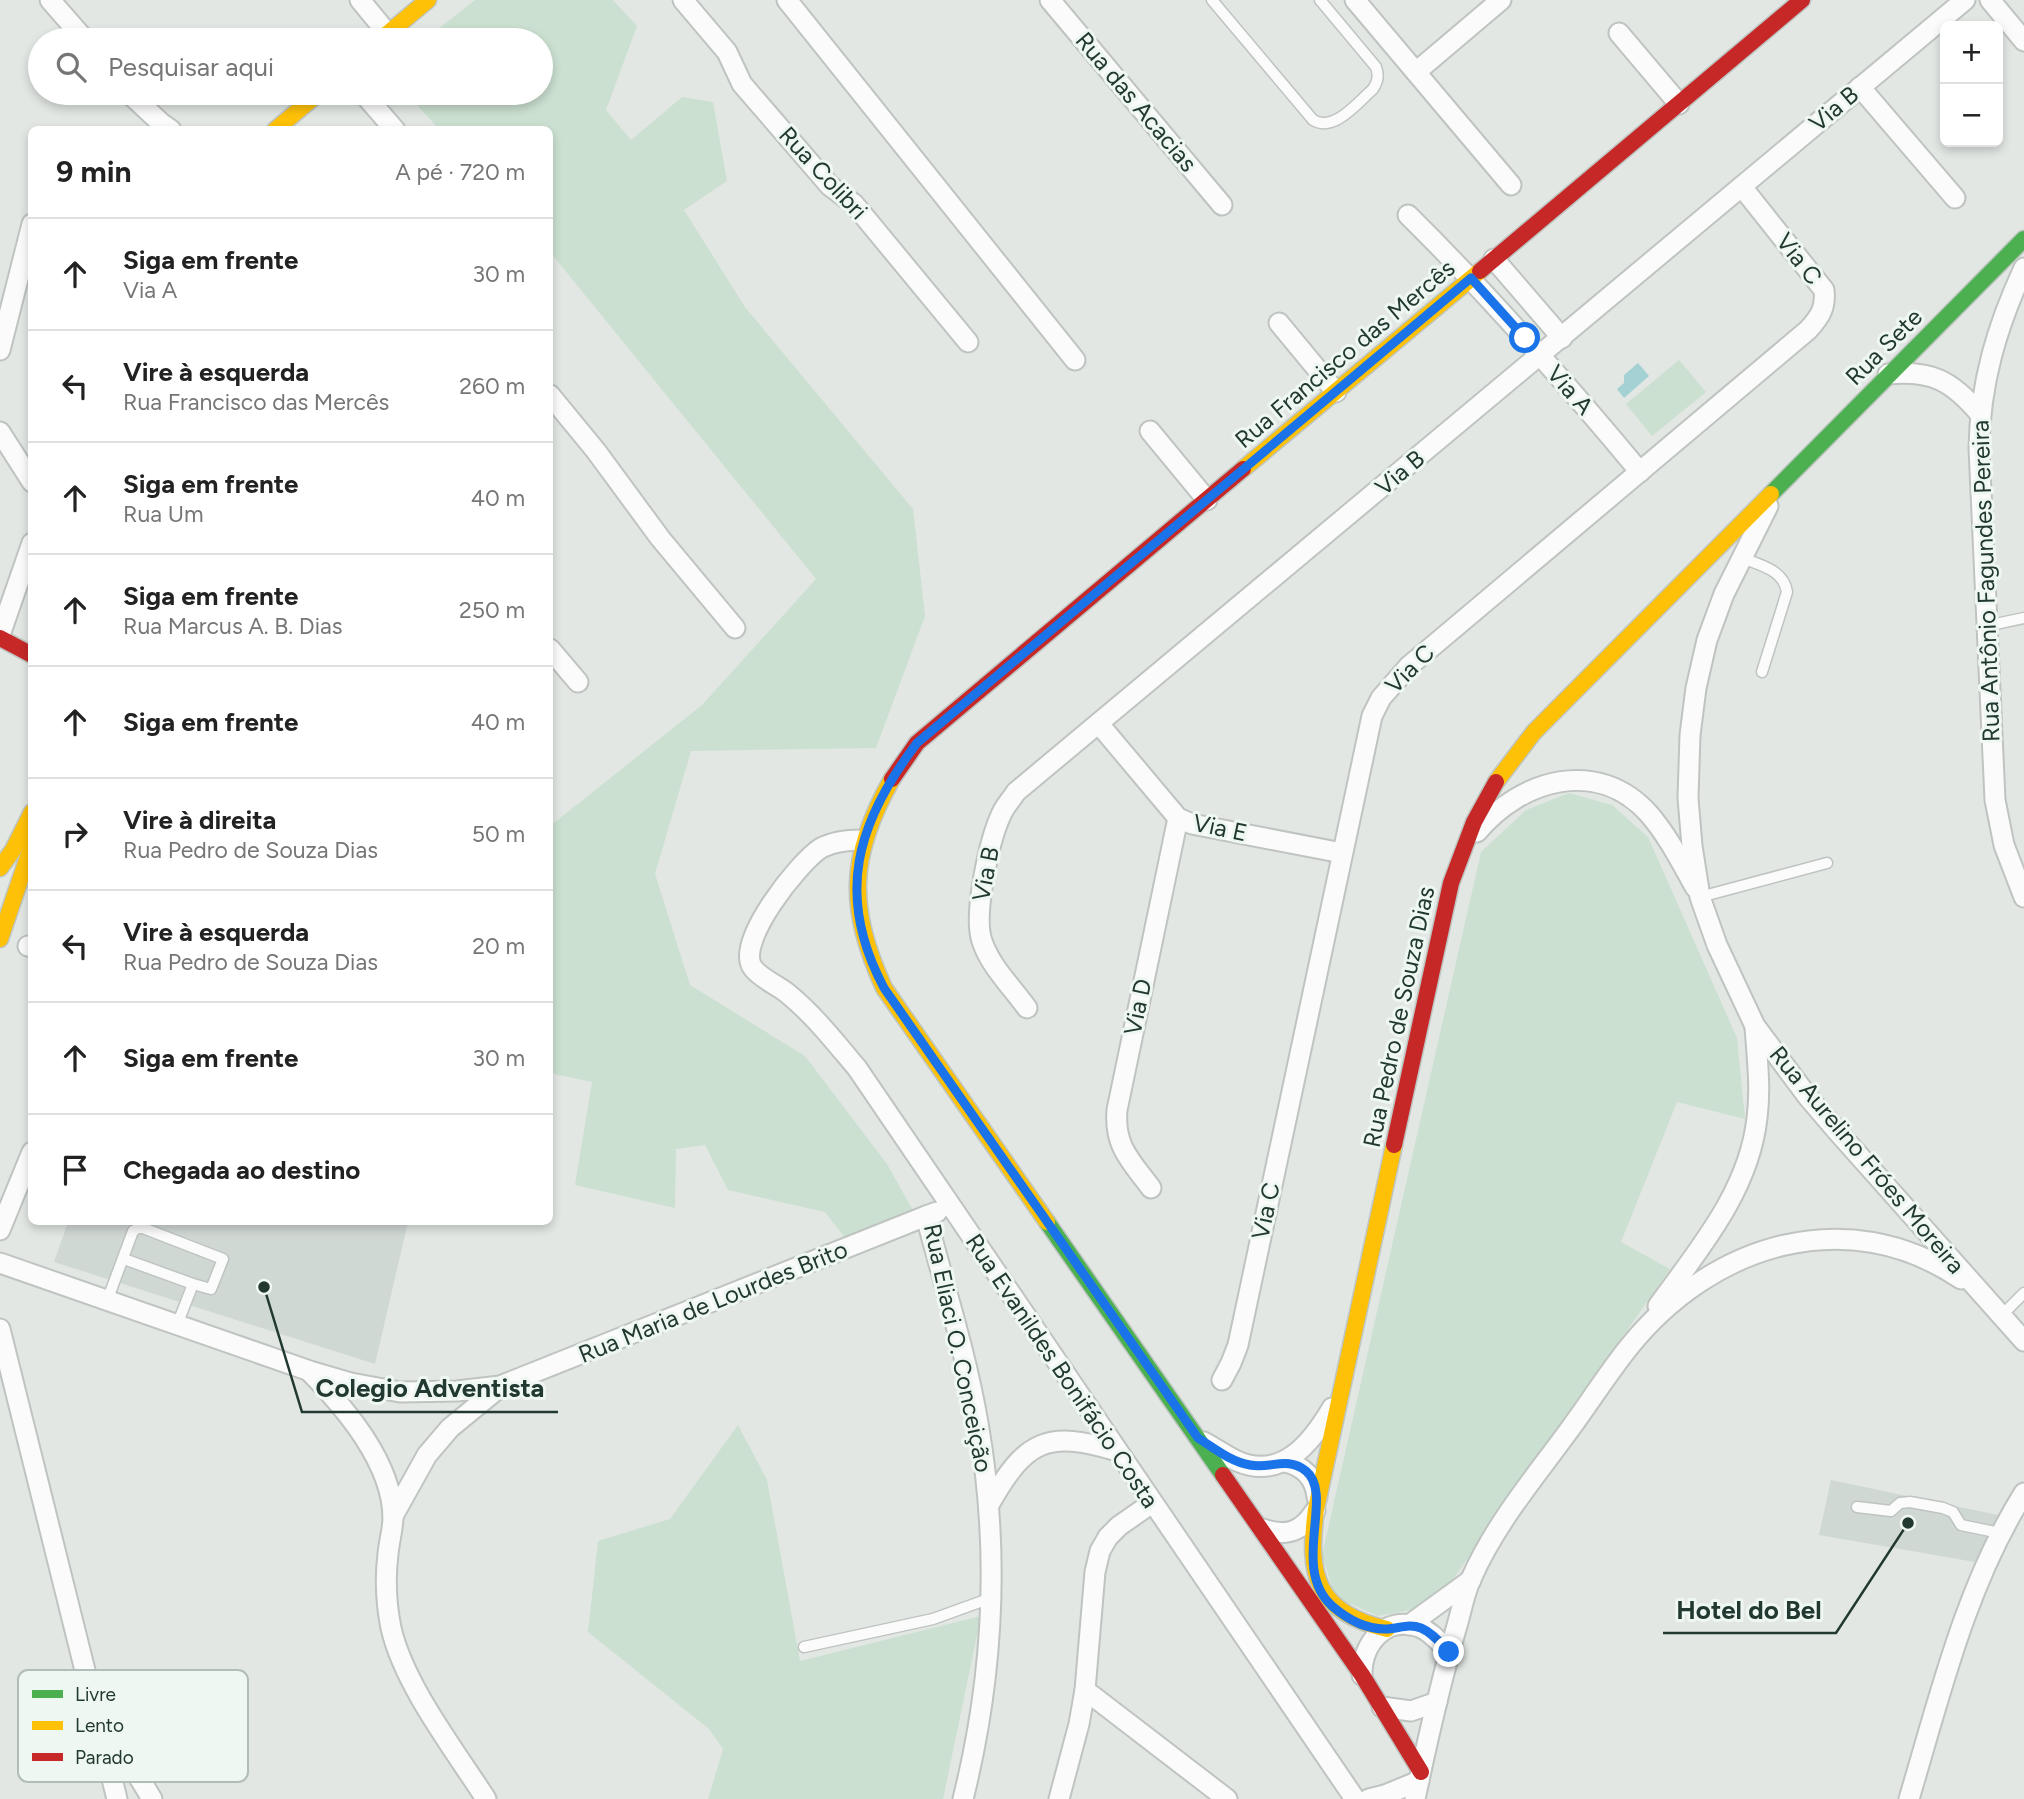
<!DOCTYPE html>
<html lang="pt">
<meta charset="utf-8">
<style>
:root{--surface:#fff;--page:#f2f2f2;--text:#222;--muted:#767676;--line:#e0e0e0}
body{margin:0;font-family:Figtree,sans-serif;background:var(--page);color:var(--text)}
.controls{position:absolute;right:21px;top:21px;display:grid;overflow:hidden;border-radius:10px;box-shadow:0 4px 10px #0003}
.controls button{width:63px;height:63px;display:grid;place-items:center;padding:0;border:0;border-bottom:2px solid var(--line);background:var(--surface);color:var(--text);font:35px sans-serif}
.stop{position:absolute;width:21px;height:21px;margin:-16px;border:5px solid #1a73e8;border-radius:50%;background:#fff}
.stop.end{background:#1a73e8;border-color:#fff;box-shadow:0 2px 7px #0008}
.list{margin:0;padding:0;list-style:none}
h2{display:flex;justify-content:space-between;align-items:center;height:91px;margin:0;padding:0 28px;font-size:30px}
h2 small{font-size:23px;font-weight:400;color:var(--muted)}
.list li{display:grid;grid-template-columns:46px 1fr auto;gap:21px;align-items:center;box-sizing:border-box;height:112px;padding:0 28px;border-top:2px solid var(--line)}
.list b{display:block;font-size:26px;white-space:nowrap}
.list p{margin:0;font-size:23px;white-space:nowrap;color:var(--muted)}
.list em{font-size:23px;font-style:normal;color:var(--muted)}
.icon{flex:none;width:38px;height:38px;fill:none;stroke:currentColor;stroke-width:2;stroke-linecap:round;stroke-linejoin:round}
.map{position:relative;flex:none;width:2024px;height:1799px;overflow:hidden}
.search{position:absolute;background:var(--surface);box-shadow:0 4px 10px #0003;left:28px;top:28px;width:525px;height:77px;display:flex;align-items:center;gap:18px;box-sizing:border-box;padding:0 24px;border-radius:38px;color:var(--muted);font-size:26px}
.panel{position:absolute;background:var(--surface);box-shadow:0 4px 10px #0003;left:28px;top:126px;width:525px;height:1099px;border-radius:10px}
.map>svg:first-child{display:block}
</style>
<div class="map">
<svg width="2024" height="1799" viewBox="0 0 2024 1799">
<rect width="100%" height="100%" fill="#e2e7e4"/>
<g fill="#d0d8d4">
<path d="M68 1222H408L375 1364 54 1262Z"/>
<path d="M1831 1480 1998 1515 1975 1562 1819 1535Z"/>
</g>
<g fill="#cbe0d0">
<path d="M475 0H613L637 26 606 110 631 140 682 97 713 102 727 181 684 210 745 307 913 509 925 616 876 748 691 751 655 874 690 985 805 1056 887 1164 920 1223 849 1243 825 1212 728 1190 705 1145 676 1149 675 1208 575 1185 592 1082 550 1073V826L702 705 816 579 550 252V130L439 129 406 93H541V40H424Z"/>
<path d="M1679 360 1706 392 1652 436 1626 404Z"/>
<path d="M1569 793 1612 805 1648 837 1737 1038 1745 1119 1677 1102 1621 1242 1670 1269 1449 1585 1436 1599 1411 1610 1378 1616 1335 1597 1322 1555 1481 852 1526 810Z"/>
<path d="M738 1425 767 1480 800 1661 981 1616 943 1799H708L723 1749 709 1729 588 1632 598 1541 670 1519Z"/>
</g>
<path fill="#a4d1d3" d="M1638 363 1649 376 1624 398 1617 389 1624 383V375Z"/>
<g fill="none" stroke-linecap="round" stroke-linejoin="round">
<defs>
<g id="lane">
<path d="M1212 0 1313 120C1334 133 1358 102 1373 89 1378 81 1379 76 1376 67L1320 0"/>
<path d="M1742 558C1760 565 1784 570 1787 592L1762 672"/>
<path d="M1986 626 2024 618"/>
<path d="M1700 897 1827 863"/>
<path d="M124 1259 193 1284"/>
<path d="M107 1301 133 1231 138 1228H143L223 1259 211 1289 193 1284 177 1325"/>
<path d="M2001 1316 2024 1293"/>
<path d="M1857 1507 1891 1511 1900 1503 1910 1502 1943 1508 1953 1512 1961 1525 2000 1533"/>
<path d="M804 1647 933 1619 991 1598"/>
</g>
<g id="street">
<path d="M50 0 85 40"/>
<path d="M360 0 388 34"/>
<path d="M683 0 727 52 742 84 830 186 854 204 968 342"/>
<path d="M787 0 1075 360"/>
<path d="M1050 0 1222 205"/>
<path d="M1355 0 1511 185"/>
<path d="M1990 0 2024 41"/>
<path d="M1619 33 1679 104"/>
<path d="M1416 72 1501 0"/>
<path d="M1860 87 1955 198"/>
<path d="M129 93 161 123 171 130"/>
<path d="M363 93 395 130"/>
<path d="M1408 215C1490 296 1566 383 1640 472"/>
<path d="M1494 259 1562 338"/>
<path d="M2024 268C1997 326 1980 383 1979 448L1995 800 2004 845 2024 897"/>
<path d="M1279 323 1336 392"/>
<path d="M0 350 32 224"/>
<path d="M1888 374C1932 370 1952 381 1980 414"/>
<path d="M550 395 596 451 660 538 735 628"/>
<path d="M1150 431 1207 500"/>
<path d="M0 432 32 482"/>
<path d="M1768 506 1724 594 1707 640 1696 688 1690 735 1688 798 1692 846 1700 897 1717 945 1755 1026 1808 1097 1837 1131 2024 1341"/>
<path d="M0 635 32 543"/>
<path d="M550 649 578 682"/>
<path d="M1099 724 1178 818 1192 824 1342 853"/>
<path d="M1477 832C1521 779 1598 757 1649 814 1668 836 1681 862 1695 887"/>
<path d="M862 840C848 840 834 841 821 848 799 862 734 943 753 968 760 978 777 985 787 993 814 1015 835 1042 857 1068L1355 1799"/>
<path d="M28 946 32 947"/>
<path d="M1027 1008C1012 987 990 966 982 941 973 915 989 841 1001 815 1004 807 1011 800 1016 792L1965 0"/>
<path d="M1151 1188C1130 1160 1114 1146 1117 1110L1178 818"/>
<path d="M937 1212 926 1216C944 1285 966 1353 978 1423 1000 1549 994 1675 963 1799"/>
<path d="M0 1230 32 1152"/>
<path d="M0 1263 310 1371 351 1383 400 1392 457 1391 500 1386 926 1216"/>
<path d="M1658 1306C1699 1249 1749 1191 1757 1118 1761 1088 1757 1057 1755 1027"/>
<path d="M0 1329 117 1799"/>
<path d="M310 1372C346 1409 392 1463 393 1517 393 1529 389 1542 388 1554 385 1578 386 1603 391 1628 404 1685 454 1749 486 1799"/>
<path d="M1222 1380 1231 1363 1238 1345 1372 716 1381 698 1409 666 1808 330C1820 317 1826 308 1824 290L1742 187"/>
<path d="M1204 1442C1215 1448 1226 1456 1237 1461 1282 1481 1312 1442 1332 1408"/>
<path d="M1285 1462C1304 1466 1315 1478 1317 1497"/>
<path d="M990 1503C1026 1440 1047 1430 1117 1451"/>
<path d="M393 1516 427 1455 450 1428 500 1387"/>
<path d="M1263 1529C1286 1537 1302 1532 1315 1511"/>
<path d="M1409 1625 1471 1580"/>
<path d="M1362 1675C1362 1644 1385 1615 1419 1627 1432 1632 1440 1643 1449 1652"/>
<path d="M1085 1690 1227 1799"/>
<path d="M1382 1707 1411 1711 1437 1702"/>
<path d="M103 1718 152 1799"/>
<path d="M1059 1799 1079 1724 1085 1690 1095 1572 1100 1551 1108 1537 1119 1526 1152 1503"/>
<path d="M1369 1799 1385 1795 1419 1781"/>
<path d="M1415 1799C1427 1742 1440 1685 1456 1629 1461 1613 1464 1594 1471 1579 1495 1524 1535 1477 1570 1429 1590 1402 1608 1373 1629 1347 1711 1245 1846 1201 1961 1279"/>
<path d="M1909 1799C1940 1695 1966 1585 2024 1493"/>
</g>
<g id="fast">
<path d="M1771 494 2024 239"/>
<path d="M1047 1222 1223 1475"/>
</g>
<g id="slow">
<path d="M380 40 428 0"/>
<path d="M275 130 319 93"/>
<path d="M1243 469 1480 271"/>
<path d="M892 779C848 857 848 908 884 988L1047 1222"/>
<path d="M1496 782 1534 732 1771 494"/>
<path d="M0 868 13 850 32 812"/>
<path d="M0 939 32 845"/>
<path d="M1387 1629C1316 1613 1307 1575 1316 1509L1394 1145"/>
</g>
<g id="jam">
<path d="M1480 271 1802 0"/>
<path d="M0 638 32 655"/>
<path d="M892 779 917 743 1243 469"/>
<path d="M1394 1145 1451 883 1474 822 1496 782"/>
<path d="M1223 1475 1362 1675 1421 1772"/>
</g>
</defs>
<use href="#lane" stroke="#bfc4c1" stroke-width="13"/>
<use href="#street" stroke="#bfc4c1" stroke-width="23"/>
<use href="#fast" stroke="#bec5c1" stroke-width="19"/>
<use href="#slow" stroke="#bec5c1" stroke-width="19"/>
<use href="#jam" stroke="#bec5c1" stroke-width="19"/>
<use href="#lane" stroke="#fbfbfb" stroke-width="10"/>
<use href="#street" stroke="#fbfbfb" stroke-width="19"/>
<use href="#fast" stroke="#4caf50" stroke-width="16"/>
<use href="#slow" stroke="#ffc107" stroke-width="16"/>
<use href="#jam" stroke="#c62828" stroke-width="16"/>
</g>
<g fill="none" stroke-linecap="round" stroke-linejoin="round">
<path stroke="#1a73e8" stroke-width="9" d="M1449 1652C1441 1644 1433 1633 1421 1628 1408 1623 1398 1629 1385 1629 1366 1629 1347 1619 1332 1606 1290 1568 1335 1495 1306 1471 1287 1456 1271 1469 1250 1465 1231 1462 1214 1448 1198 1438L884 988C835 896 856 823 917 743L1471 278 1525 338"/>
</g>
<g text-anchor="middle" stroke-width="6" stroke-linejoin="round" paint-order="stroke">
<g font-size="24" fill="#213930" stroke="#eff7f2">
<text transform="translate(1136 102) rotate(50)" y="8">Rua das Acacias</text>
<text transform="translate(1834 109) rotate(-40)" y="8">Via B</text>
<text transform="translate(823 173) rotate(47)" y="8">Rua Colibri</text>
<text transform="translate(1799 259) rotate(52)" y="8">Via C</text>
<text transform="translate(1884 347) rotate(-45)" y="8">Rua Sete</text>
<text transform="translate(1345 354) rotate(-40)" y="8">Rua Francisco das Mercês</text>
<text transform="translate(1570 390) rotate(49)" y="8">Via A</text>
<text transform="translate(1400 473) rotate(-40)" y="8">Via B</text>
<text transform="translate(1986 581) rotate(-92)" y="8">Rua Antônio Fagundes Pereira</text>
<text transform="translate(1410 669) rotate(-45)" y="8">Via C</text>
<text transform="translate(1220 828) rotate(12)" y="8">Via E</text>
<text transform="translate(986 874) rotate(-79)" y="8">Via B</text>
<text transform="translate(1138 1007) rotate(-78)" y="8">Via D</text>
<text transform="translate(1399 1017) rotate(-78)" y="8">Rua Pedro de Souza Dias</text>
<text transform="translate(1867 1160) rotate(50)" y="8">Rua Aurelino Fróes Moreira</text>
<text transform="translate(1266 1211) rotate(-78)" y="8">Via C</text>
<text transform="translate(713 1302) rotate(-22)" y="8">Rua Maria de Lourdes Brito</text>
<text transform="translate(958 1348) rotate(78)" y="8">Rua Eliaci O. Conceição</text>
<text transform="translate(1062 1371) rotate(56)" y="8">Rua Evanildes Bonifácio Costa</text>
</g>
</g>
<rect x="18" y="1670" width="230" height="112" rx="10" fill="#eff7f2" stroke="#b1beb8" stroke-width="2"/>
<rect x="32" y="1690" width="31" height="8" fill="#4caf50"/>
<rect x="32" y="1721" width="31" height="9" fill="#ffc107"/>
<rect x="32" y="1753" width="31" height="8" fill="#c62828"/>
<g font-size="19" fill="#213930">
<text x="75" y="1701">Livre</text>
<text x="75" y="1732">Lento</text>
<text x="75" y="1764">Parado</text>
</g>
<path fill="none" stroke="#213930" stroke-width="2.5" d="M264 1287L302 1412H558M1908 1523L1836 1633H1663"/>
<g fill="#213930" stroke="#eff7f2" stroke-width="2.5">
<circle cx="264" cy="1287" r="7"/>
<circle cx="1908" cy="1523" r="7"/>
</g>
<g font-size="26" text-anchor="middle" font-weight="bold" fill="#213930" stroke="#eff7f2" stroke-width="6" stroke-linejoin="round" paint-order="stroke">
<text x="430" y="1397">Colegio Adventista</text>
<text x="1749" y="1619">Hotel do Bel</text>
</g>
</svg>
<div class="controls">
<button>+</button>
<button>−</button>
</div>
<div class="stop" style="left:1525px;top:338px"></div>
<div class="stop end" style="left:1449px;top:1652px"></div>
<div class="search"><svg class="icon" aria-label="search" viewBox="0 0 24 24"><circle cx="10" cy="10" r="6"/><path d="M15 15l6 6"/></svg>Pesquisar aqui</div>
<section class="panel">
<h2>9 min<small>A pé · 720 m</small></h2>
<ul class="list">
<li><svg class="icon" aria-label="ahead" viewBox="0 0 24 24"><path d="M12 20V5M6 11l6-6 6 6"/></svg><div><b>Siga em frente</b><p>Via A</p></div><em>30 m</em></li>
<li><svg class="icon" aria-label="left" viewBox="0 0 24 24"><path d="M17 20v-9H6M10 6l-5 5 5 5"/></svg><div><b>Vire à esquerda</b><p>Rua Francisco das Mercês</p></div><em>260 m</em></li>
<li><svg class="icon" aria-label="ahead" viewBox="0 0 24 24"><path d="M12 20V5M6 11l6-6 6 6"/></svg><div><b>Siga em frente</b><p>Rua Um</p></div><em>40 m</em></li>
<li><svg class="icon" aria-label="ahead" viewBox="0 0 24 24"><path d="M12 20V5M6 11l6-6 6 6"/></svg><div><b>Siga em frente</b><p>Rua Marcus A. B. Dias</p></div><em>250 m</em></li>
<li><svg class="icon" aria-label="ahead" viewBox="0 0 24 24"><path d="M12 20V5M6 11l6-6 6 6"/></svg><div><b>Siga em frente</b></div><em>40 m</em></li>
<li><svg class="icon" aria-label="right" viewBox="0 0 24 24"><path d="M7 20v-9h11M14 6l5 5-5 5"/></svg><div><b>Vire à direita</b><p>Rua Pedro de Souza Dias</p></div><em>50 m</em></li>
<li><svg class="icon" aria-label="left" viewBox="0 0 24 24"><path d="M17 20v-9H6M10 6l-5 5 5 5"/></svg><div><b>Vire à esquerda</b><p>Rua Pedro de Souza Dias</p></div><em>20 m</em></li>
<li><svg class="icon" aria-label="ahead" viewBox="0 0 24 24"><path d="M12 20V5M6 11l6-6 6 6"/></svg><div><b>Siga em frente</b></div><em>30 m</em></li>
<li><svg class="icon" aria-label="arrive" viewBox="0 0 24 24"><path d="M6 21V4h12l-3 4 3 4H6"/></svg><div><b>Chegada ao destino</b></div></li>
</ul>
</section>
</div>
